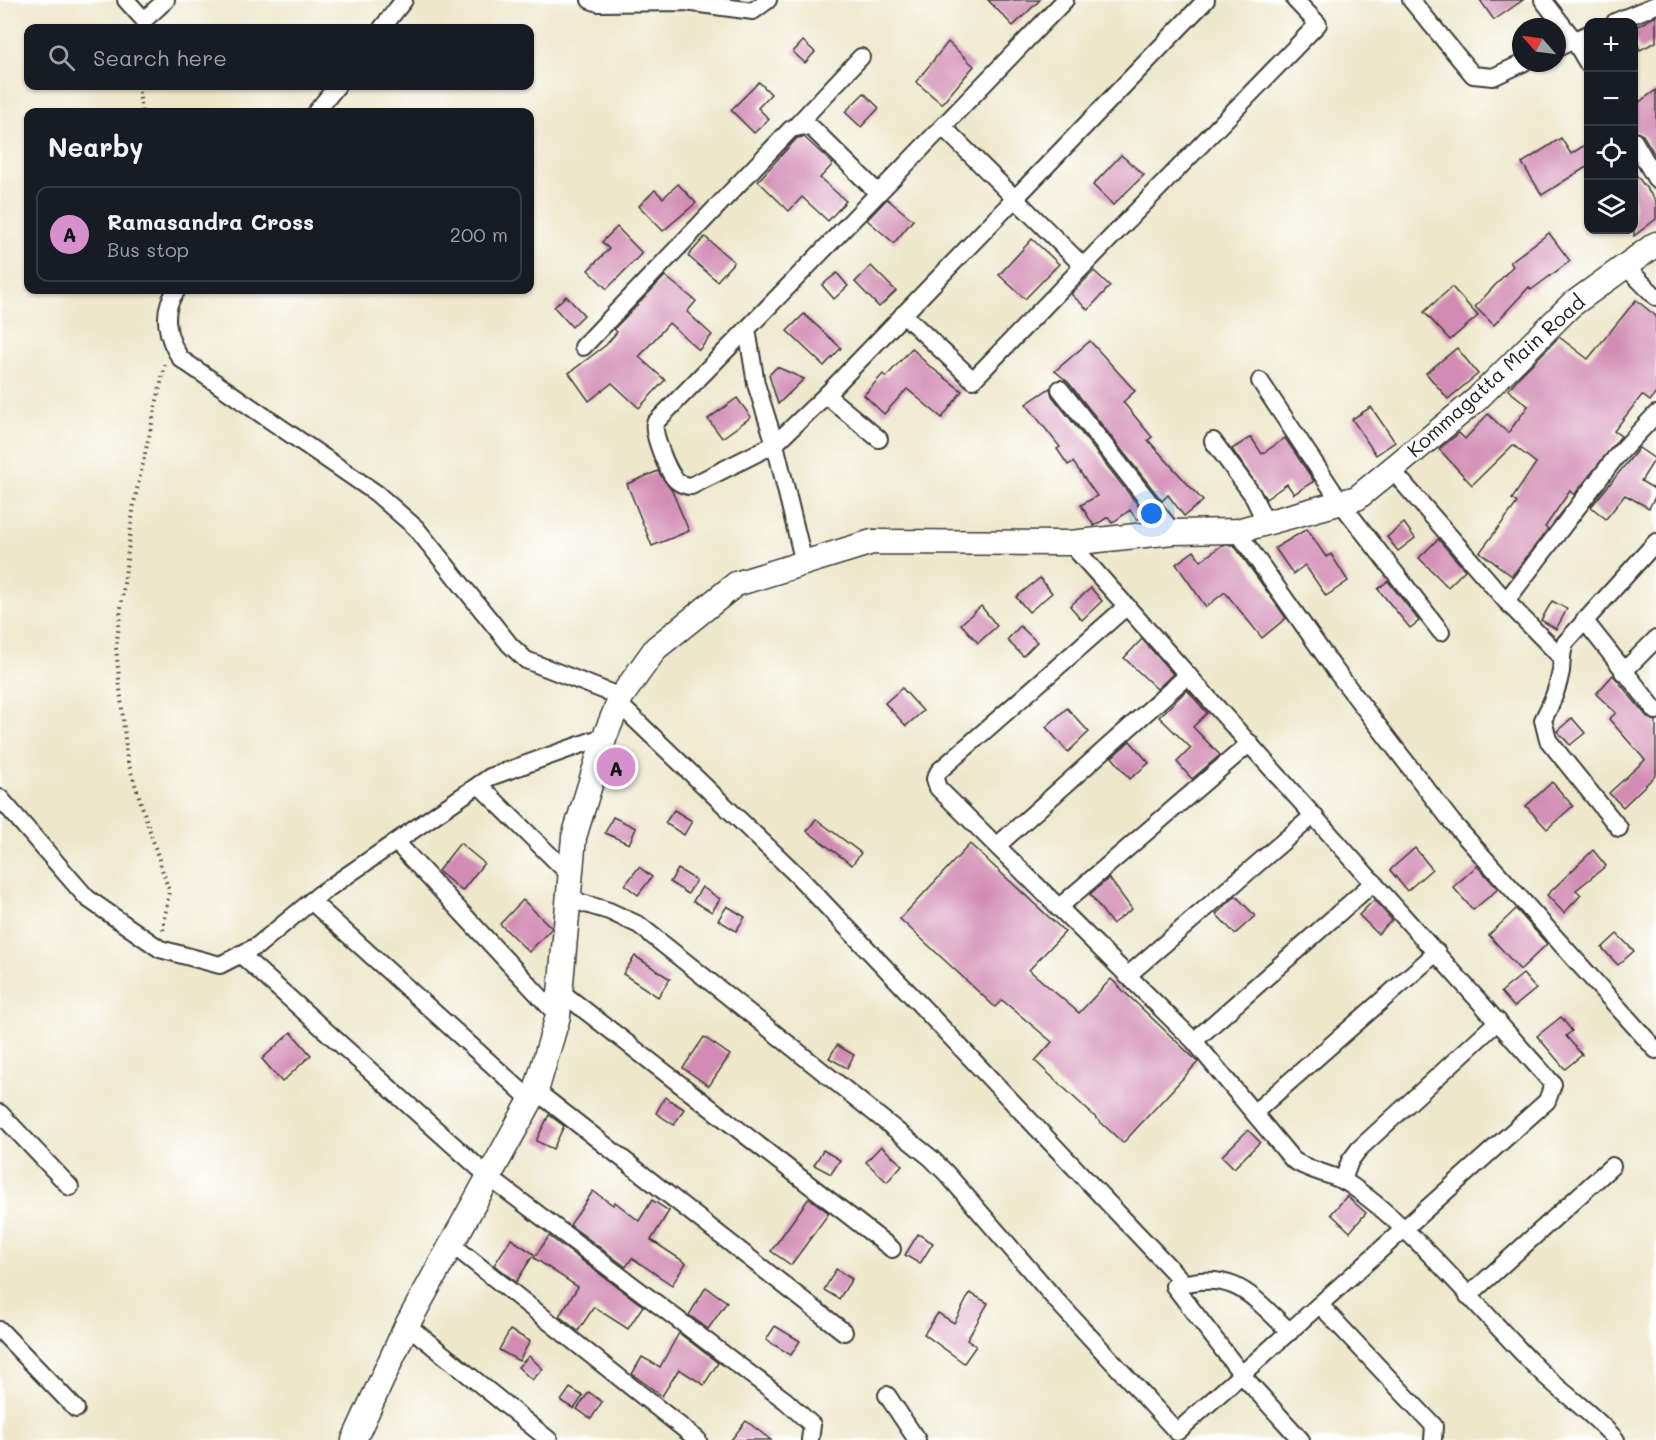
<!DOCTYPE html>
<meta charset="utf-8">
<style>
:root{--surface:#171b24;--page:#242831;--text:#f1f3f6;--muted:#9ea1a6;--line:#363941;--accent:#d690ce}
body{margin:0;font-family:Mali,sans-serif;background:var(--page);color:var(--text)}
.controls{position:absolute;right:18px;top:18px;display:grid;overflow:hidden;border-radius:12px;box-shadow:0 2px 4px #0004}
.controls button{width:54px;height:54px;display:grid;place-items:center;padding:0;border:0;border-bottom:2px solid var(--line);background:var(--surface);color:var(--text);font:30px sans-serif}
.compass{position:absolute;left:1512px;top:18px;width:54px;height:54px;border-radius:50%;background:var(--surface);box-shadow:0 2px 4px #0004;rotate:298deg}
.you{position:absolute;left:1152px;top:514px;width:21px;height:21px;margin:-15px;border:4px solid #fff;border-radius:50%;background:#1a73e8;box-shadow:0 0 0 9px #1a73e833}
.badge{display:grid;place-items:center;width:39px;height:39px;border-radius:50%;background:var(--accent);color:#111;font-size:20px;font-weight:700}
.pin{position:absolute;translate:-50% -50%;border:3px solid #fff;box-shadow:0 2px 6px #0006}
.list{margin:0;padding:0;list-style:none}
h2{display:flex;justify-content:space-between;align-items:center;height:78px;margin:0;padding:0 24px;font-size:26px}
h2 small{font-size:20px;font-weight:400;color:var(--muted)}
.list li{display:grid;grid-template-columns:39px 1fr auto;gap:18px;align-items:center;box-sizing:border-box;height:96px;margin:0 12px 12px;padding:0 12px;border:2px solid var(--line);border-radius:12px}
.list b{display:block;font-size:22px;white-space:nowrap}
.list p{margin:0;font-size:20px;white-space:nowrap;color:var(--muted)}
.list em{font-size:20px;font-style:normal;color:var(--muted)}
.icon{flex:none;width:33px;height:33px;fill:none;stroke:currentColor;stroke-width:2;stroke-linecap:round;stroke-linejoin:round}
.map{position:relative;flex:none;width:1656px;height:1440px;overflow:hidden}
.search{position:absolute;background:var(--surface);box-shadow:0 2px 4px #0004;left:24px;top:24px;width:510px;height:66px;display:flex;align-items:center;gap:15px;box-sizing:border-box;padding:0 21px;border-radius:12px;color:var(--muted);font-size:22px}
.panel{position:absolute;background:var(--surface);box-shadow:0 2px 4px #0004;left:24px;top:108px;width:510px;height:186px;border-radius:12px}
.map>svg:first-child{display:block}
</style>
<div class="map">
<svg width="1656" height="1440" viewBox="0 0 1656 1440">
<rect width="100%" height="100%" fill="#fff"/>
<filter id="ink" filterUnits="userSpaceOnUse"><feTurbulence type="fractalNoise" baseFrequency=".0167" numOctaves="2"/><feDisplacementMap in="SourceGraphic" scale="12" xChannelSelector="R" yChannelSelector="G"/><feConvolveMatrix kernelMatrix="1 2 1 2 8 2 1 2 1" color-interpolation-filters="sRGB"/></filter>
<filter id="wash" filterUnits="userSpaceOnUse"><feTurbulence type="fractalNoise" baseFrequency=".008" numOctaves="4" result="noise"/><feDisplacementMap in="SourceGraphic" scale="24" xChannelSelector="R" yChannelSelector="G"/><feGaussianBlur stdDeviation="1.35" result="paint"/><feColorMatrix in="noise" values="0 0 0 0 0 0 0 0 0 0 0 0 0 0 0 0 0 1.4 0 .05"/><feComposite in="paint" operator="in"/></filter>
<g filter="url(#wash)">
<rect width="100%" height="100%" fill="#eee7cb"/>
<g id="blocks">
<g fill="#d28cb4">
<path d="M988 0H1040L1013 26Z"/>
<path d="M1480 0H1523L1494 20Z"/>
<path d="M1656 16V42L1640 50 1634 36V28Z"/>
<path d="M803 41 815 52 805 63 793 52Z"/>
<path d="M948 42 974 66 942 104 916 82Z"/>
<path d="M759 82 771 94 758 108 769 119 754 133 731 110Z"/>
<path d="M1656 90V157L1643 135 1634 131V106Z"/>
<path d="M864 93 879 108 861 127 845 112Z"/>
<path d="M804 137 833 164 820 178 846 201 828 221 802 197 789 211 758 181 797 138Z"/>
<path d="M1561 138 1571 154 1588 143V166L1542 195 1522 163Z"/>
<path d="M1121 155 1144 175 1113 205 1093 185Z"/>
<path d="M1634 172 1656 201V219L1634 236Z"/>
<path d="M678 184 696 203 663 231 639 206 655 190 663 198Z"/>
<path d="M887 199 913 220 894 243 867 220Z"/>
<path d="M617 227 642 253 607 289 588 270 609 249 602 242Z"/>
<path d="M1549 233 1570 261 1531 290 1529 287 1494 325 1475 307 1513 266 1510 262Z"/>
<path d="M705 237 734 262 717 281 688 256Z"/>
<path d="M1032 239 1059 264 1025 299 999 275Z"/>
<path d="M871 266 896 291 879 307 855 282Z"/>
<path d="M1094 271 1110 286 1088 310 1071 294Z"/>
<path d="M837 273 848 286 834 299 822 285Z"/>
<path d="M665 276 696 301 687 312 712 335 699 350 669 323 639 357 665 380 639 408 612 383 589 401 569 373 606 345 617 332 614 329Z"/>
<path d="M1452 287 1478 316 1450 340 1424 312Z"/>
<path d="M566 296 584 315 572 327 554 307Z"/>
<path d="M1636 300 1656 316V393L1650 401 1642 395 1614 431 1621 436 1574 495 1570 491 1545 527 1548 529 1512 576 1480 552 1517 503 1512 499 1536 463 1513 445 1472 485 1439 449 1459 433 1465 439 1488 414 1508 433 1528 406 1508 390 1519 377 1559 337 1588 359Z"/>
<path d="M804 314 841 348 824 366 787 331Z"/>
<path d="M1090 341 1135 391 1123 402 1152 437 1148 440 1203 501 1184 516 1168 495 1162 501 1068 382 1055 371Z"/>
<path d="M912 348 927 364 962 391 942 418 907 389 884 414 864 395 883 374 886 377Z"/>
<path d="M1457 348 1478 374 1448 399 1426 373Z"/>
<path d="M777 367 804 379 778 404 769 375Z"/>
<path d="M1050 388 1052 396 1145 514 1137 520 1130 510 1112 523 1108 517 1094 526 1081 505 1097 496 1073 462 1068 465 1057 449 1060 447 1026 404Z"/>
<path d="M737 398 751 417 722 438 708 419Z"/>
<path d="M1371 407 1395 442 1376 455 1352 419Z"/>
<path d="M1251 437 1262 454 1285 438 1314 481 1294 494 1287 484 1266 499 1232 449Z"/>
<path d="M1639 448 1655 459 1641 481 1656 490V495L1649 508 1625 495 1606 519 1591 507Z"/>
<path d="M658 471 672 491 689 531 652 546 627 484Z"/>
<path d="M1404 523 1415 538 1398 551 1387 537Z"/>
<path d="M1307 529 1326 557 1331 554 1348 581 1326 596 1305 565 1293 574 1275 548Z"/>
<path d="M1438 539 1465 570 1448 587 1419 558Z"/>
<path d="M1222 545H1234L1286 618 1262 638 1225 592 1206 607 1176 564 1194 551 1201 561Z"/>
<path d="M1040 578 1052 593 1029 612 1016 597Z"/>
<path d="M1388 581 1419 621 1410 628 1378 589Z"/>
<path d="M1091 588 1102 601 1082 620 1070 606Z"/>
<path d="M1552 601 1567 609 1556 629 1541 620Z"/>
<path d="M981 606 997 626 978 643 961 624Z"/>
<path d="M1020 626 1037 642 1023 656 1007 640Z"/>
<path d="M1142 639 1173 674 1157 689 1124 658Z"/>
<path d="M1613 675 1648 718 1656 721V775L1623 807 1609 793 1645 760 1609 719 1616 713 1596 694Z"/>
<path d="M902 688 923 711 906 726 885 703Z"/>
<path d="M1187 690 1207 713 1193 727 1220 755 1192 779 1177 762 1191 748 1159 717Z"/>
<path d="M1067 708 1089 732 1068 752 1046 727Z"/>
<path d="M1572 718 1585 733 1570 745 1557 731Z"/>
<path d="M1130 741 1149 763 1130 779 1112 757Z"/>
<path d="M1552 782 1573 806 1547 829 1526 806Z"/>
<path d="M674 810 692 821 684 835 665 823Z"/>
<path d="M613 817 636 828 629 844 605 833Z"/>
<path d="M816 819 861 853 852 865 807 831Z"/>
<path d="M460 843 484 863 462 891 438 871Z"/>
<path d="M970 844 1065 932 1029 970 1079 1013 1111 979 1198 1062 1123 1143 1035 1061 1052 1042 1002 1000 995 1007 900 919Z"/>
<path d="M1415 848 1432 869 1407 891 1390 870Z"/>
<path d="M1593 850 1606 866 1576 890 1581 895 1564 913 1547 895Z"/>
<path d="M1477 866 1498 889 1473 910 1453 887Z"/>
<path d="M639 867 652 877 638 895 625 885Z"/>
<path d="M678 869 696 880 688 894 670 882Z"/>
<path d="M1109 878 1132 909 1112 924 1090 894Z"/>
<path d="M702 887 720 899 712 912 693 901Z"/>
<path d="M1236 896 1255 916 1235 934 1216 914Z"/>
<path d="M523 900 552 928 529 952 500 924Z"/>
<path d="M1374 900 1392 920 1378 934 1359 915Z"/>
<path d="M727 906 745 917 736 931 718 920Z"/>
<path d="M1516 909 1547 944 1520 970 1489 935Z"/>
<path d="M1617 934 1634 951 1618 965 1602 948Z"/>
<path d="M635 956 670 979 658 997 623 974Z"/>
<path d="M1523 974 1536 989 1514 1007 1501 992Z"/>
<path d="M1561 1017 1572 1031 1566 1036 1582 1055 1565 1069 1537 1036Z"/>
<path d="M291 1032 311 1055 282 1082 262 1059Z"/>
<path d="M704 1037 730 1055 709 1086 683 1068Z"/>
<path d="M837 1045 854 1055 847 1068 829 1058Z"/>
<path d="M665 1097 684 1109 674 1125 656 1113Z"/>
<path d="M549 1115 564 1126 553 1149 536 1141Z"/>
<path d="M1248 1130 1260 1142 1234 1168 1222 1156Z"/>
<path d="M881 1146 902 1165 887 1182 866 1162Z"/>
<path d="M823 1150 840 1160 831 1174 814 1165Z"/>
<path d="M593 1191 613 1205 615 1202 639 1221 652 1200 669 1211 651 1240 686 1263 672 1285 632 1258 626 1267 570 1225Z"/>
<path d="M1347 1196 1366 1213 1350 1232 1331 1214Z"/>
<path d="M809 1198 829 1213 791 1265 771 1251Z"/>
<path d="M918 1234 933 1243 920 1264 905 1255Z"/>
<path d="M549 1236 643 1306 628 1329 594 1307 578 1331 559 1316 578 1287 534 1258Z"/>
<path d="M511 1239 534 1254 516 1282 494 1265Z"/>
<path d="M836 1269 852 1279 839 1299 824 1290Z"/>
<path d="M706 1287 727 1302 708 1329 689 1315Z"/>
<path d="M970 1293 988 1303 967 1340 976 1346 964 1363 924 1334 938 1313 954 1323Z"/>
<path d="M775 1326 800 1341 791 1355 766 1340Z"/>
<path d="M510 1330 530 1341 519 1361 499 1350Z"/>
<path d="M679 1333 718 1363 704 1385 679 1369 662 1396 632 1374 642 1357 660 1367Z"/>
<path d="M529 1356 543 1369 532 1380 518 1367Z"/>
<path d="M570 1388 583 1396 574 1409 561 1401Z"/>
<path d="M589 1392 602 1402 591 1419 577 1409Z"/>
<path d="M746 1421 771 1440H731Z"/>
</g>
</g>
</g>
<g filter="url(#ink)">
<use href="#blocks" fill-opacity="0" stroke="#3c3a36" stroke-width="1.5"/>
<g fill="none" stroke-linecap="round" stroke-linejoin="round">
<defs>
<g id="minor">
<path d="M126 0 144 20 166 0"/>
<path d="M590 0 598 3 685 2 753 11 768 0"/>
<path d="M1411 0 1473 75 1493 77 1523 63"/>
<path d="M1543 0 1574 40 1588 64"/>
<path d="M1615 22 1656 5"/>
<path d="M382 28 404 0"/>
<path d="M1557 48 1588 34"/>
<path d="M316 112 337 86"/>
<path d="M795 127 861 57"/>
<path d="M943 127 1083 266"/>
<path d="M1634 141 1656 179"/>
<path d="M1625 266 1656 297"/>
<path d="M177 290C160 310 167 339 181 359L376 493 416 528 510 645 526 660 621 697"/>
<path d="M903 314 973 380 1318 24 1295 0"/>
<path d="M747 329 655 423C652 433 668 474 677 481 682 485 686 486 691 486L775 444 826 395 1206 0"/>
<path d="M583 347 791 129 805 126 813 129 878 193"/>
<path d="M1260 381 1341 503 1441 632"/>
<path d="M1060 389 1173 532"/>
<path d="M826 395 879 439"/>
<path d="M1213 441 1252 494 1266 523"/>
<path d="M1392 470 1506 601 1615 458 1656 414"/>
<path d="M1237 531 1335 670 1452 822 1656 1050"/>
<path d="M804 563 775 444 756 384 747 329 1065 0"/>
<path d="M1506 601 1560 656"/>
<path d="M1127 606 939 771 935 779 938 788 1194 1041 1293 1160C1312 1173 1334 1173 1352 1186 1420 1234 1479 1310 1538 1369 1563 1394 1593 1413 1616 1440"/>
<path d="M1584 620 1656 711"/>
<path d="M1623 672 1656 639"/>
<path d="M618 703 799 877 1184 1283"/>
<path d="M479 785 571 876"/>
<path d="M0 798 87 898 160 949 220 965 257 946 320 894 490 777 605 736"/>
<path d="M1619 828 1548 740 1543 720C1552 703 1558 689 1561 671 1562 661 1561 654 1565 643L1656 542"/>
<path d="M396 842 558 1016"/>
<path d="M998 845 1188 675"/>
<path d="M569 899 609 911 639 925 931 1158 947 1174 1056 1300 1177 1432 1547 1101 1553 1084 1070 543"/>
<path d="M311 901 531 1100"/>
<path d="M1058 908 1250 743"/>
<path d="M240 954 490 1178 786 1401 812 1425 810 1440"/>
<path d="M1127 976 1314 815"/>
<path d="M560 991 892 1249"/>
<path d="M1194 1041 1374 882"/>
<path d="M536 1091 844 1332"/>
<path d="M1255 1112 1437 952"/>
<path d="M0 1113 70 1187"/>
<path d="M1343 1180 1350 1161 1359 1149 1498 1021"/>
<path d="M450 1243 698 1440"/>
<path d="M1468 1296 1612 1166"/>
<path d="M1320 1305 1434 1426 1433 1440"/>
<path d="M407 1325 549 1440"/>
<path d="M0 1330 76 1409"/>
<path d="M1290 1332C1250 1294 1234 1269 1174 1286L1243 1376 1301 1440"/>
<path d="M887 1395 917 1440"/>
</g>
<path id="secondary" d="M354 1440 407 1325 536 1091 558 1016 574 837 605 736 621 697 656 648 736 584 872 542 1070 543 1173 532 1237 531 1357 498 1476 400 1570 306 1656 244"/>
</defs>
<use href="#minor" stroke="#3c3a36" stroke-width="20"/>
<use href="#secondary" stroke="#3c3a36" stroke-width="27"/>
<g stroke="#3c3a36" stroke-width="4" stroke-dasharray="1.5 4.5" stroke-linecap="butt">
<path d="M138 86 142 112"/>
<path d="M163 930 169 891 127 759 116 648 134 503 165 365"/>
</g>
<use href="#minor" stroke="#fff" stroke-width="16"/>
<use href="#secondary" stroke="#fff" stroke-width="24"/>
</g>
</g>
<g text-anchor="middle" stroke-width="4.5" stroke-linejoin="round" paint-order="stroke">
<g font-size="20" fill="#1c1c1c" stroke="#fff">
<text transform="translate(1496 376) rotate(-42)" y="7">Kommagatta Main Road</text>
</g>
</g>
</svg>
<div class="controls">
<button>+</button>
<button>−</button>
<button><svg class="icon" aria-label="locate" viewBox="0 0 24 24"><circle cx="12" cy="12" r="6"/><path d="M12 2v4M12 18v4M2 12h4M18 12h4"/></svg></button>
<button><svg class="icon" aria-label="layers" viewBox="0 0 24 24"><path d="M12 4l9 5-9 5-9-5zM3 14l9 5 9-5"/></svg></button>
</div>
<svg class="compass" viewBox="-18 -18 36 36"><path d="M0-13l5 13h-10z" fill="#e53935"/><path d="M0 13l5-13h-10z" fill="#9ea1a6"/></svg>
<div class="you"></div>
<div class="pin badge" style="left:616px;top:767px">A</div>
<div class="search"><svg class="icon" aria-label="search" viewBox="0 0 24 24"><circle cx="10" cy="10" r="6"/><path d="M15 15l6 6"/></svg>Search here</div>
<section class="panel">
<h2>Nearby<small></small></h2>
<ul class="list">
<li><span class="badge">A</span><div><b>Ramasandra Cross</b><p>Bus stop</p></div><em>200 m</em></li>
</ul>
</section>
</div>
